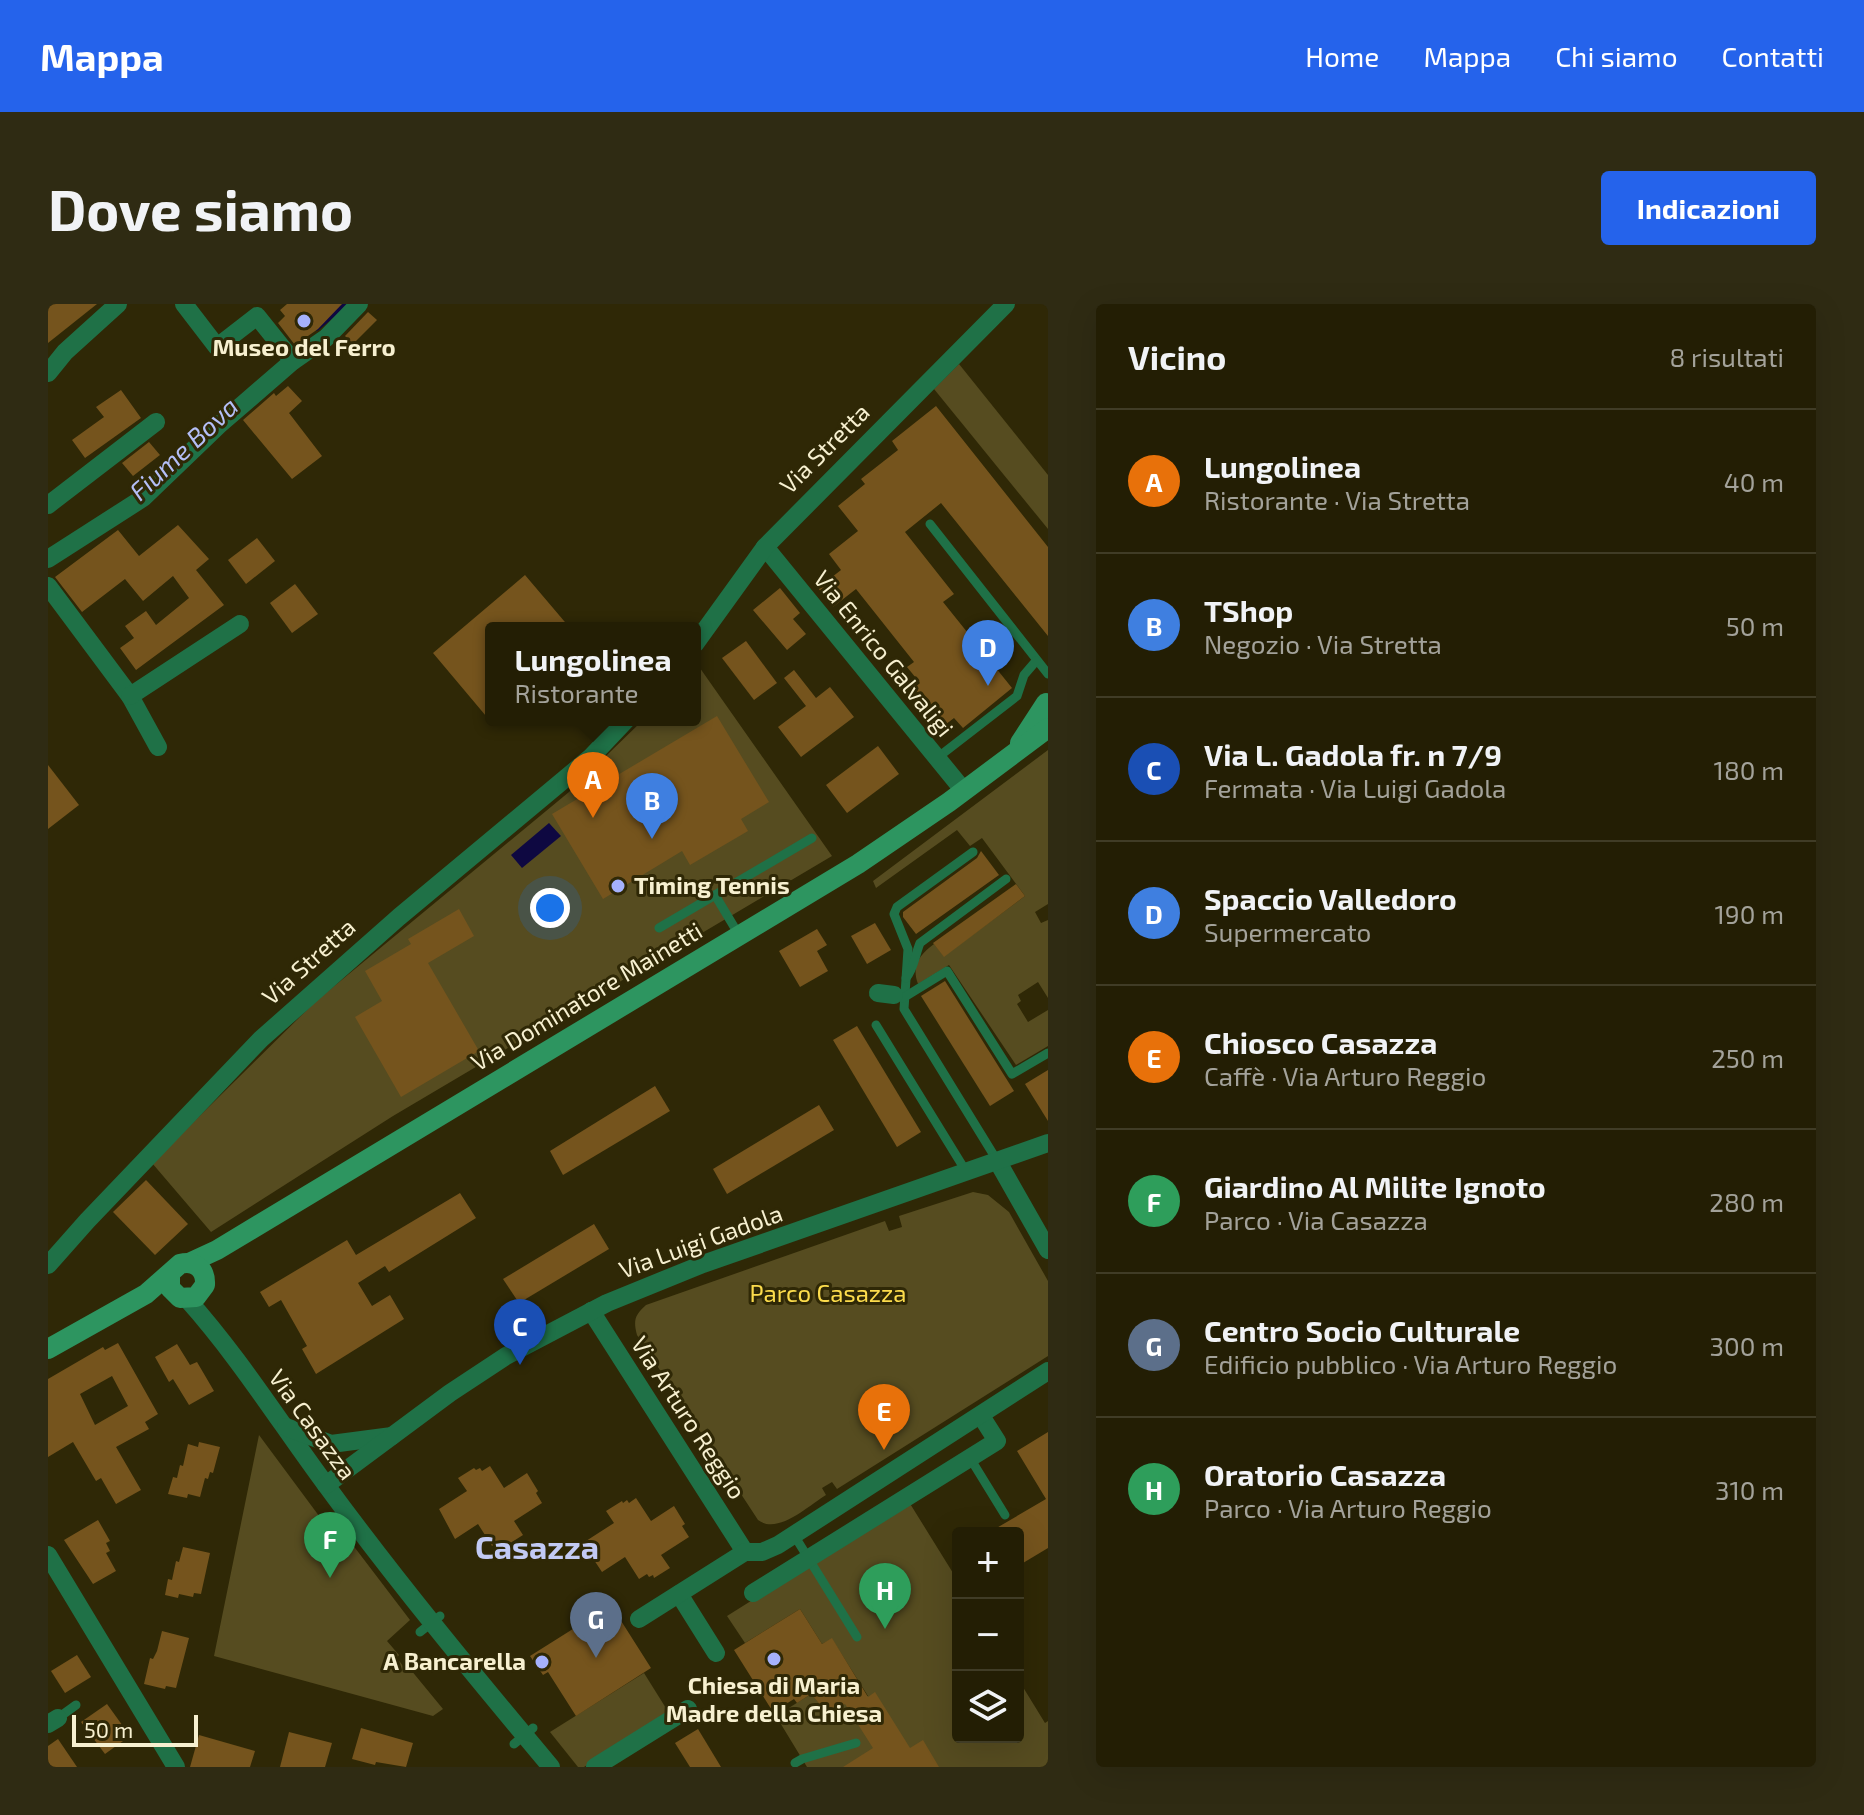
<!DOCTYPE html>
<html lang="it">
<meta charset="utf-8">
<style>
:root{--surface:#231e04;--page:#2f2b13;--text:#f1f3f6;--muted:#a3a29a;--line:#403c26;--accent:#2563eb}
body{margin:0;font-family:"Exo 2",sans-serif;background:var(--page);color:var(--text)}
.controls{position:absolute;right:24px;bottom:24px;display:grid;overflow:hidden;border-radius:8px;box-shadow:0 8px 32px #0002}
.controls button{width:72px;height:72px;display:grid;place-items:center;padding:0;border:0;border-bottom:2px solid var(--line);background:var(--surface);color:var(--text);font:40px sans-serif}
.scale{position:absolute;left:24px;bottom:20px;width:126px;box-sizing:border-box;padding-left:8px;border:4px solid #f7f0d0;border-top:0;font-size:22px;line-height:28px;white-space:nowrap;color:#f7f0d0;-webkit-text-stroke:6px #2f2806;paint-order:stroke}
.you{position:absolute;left:502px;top:604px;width:28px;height:28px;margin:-20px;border:6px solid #fff;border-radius:50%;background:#1a73e8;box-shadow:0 0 0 12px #1a73e833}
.badge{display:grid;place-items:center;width:52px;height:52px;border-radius:50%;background:var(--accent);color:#fff;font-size:26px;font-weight:700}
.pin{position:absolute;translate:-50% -66px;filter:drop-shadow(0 2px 4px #0008)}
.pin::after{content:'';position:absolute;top:42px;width:28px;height:24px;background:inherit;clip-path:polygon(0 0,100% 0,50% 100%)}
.popup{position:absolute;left:437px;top:318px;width:216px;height:104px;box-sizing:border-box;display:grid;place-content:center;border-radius:8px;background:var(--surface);filter:drop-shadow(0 2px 6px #0005);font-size:26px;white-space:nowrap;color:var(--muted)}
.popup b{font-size:30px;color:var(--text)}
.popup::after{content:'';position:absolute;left:50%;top:100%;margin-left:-16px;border:16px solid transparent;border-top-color:var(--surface)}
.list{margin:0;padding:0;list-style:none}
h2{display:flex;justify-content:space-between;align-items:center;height:104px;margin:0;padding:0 32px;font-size:34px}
h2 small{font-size:26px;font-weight:400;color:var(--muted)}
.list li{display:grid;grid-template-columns:52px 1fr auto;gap:24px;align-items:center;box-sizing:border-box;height:144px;padding:0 32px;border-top:2px solid var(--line)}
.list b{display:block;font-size:30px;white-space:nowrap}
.list p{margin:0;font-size:26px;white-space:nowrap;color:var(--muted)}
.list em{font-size:26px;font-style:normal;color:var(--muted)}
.icon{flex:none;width:44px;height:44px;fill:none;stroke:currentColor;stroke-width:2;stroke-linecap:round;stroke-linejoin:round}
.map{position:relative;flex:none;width:1000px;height:1463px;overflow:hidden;border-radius:8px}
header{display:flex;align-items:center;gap:48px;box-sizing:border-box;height:112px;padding:0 40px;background:var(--accent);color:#fff}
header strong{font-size:38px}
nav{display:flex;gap:44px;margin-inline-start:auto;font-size:28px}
.intro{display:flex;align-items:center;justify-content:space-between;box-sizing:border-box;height:192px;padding:0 48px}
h1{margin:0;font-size:56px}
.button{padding:20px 36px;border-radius:8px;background:var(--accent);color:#fff;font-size:28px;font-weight:700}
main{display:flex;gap:48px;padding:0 48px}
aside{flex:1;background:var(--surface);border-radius:8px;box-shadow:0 8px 32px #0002}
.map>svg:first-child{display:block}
</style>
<header>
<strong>Mappa</strong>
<nav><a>Home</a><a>Mappa</a><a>Chi siamo</a><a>Contatti</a></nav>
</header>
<div class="intro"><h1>Dove siamo</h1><a class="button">Indicazioni</a></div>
<main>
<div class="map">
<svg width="1000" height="1463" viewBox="0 0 1000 1463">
<rect width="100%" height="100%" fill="#2f2806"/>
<g fill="#564c20">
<path d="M911 60 1000 171V225L886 85Z"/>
<path d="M647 357 784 552 345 812 163 928 104 859 267 698 521 488 595 416H647Z"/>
<path d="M1000 446V600L987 608 993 619 1000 616V694L990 678 970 691 973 697 969 700 980 718 1000 706V742L968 761 901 661 870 680C863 662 872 650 886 640L896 652 977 592 934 534 922 542 909 526 828 584 825 577Z"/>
<path d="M925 888 940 891 961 908 1000 977V1052L789 1185 784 1178 774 1184 778 1191C760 1202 730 1231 710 1216L589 1031C585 1016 587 1011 598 1001L837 917 841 927 854 923 851 912Z"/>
<path d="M211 1131 277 1220 285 1215 362 1316 339 1337 351 1351 349 1354 355 1362 358 1360 395 1405 385 1412 166 1352Z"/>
<path d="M861 1198 910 1277V1433H970V1375L997 1419 1000 1417V1463H759L728 1412 763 1390 781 1410 791 1404 784 1392H820L784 1335 774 1340 752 1305 697 1339 679 1312Z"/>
<path d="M596 1369 621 1409 536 1463H530L502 1428Z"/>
</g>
<path fill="#0e0841" d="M501 519 513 532 474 564 463 551Z"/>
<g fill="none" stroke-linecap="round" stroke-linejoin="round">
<path stroke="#0e0841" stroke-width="5" d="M269 24 298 0"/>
</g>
<g fill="#75541d" fill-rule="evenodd">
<path d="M0 0H49L0 39Z"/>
<path d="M239 0H294L270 25 247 41 230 19 237 12 232 6Z"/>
<path d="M320 8 329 16 305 40 297 32Z"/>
<path d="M240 82 254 97 241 109 274 152 244 175 195 116 226 89 228 92Z"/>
<path d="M73 86 93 114 37 154 24 136 56 113 48 103Z"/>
<path d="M888 102 1000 243V332L893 199 857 228 906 290 895 298 964 384 915 424 906 414 893 424 863 387 872 379 859 363 866 358 808 285 785 303 770 284 793 266 781 250 810 227 790 202 817 180 813 175 850 146 844 137Z"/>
<path d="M101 138 112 151 85 172 74 159Z"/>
<path d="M130 221 161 255 148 266 176 301 88 366 72 344 86 334 77 322 98 307 108 321 141 294 125 272 95 297 77 275 34 308 7 273 70 226 91 252Z"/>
<path d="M209 234 227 257 198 280 180 256Z"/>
<path d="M477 271 522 324H443V418L385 349Z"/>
<path d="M247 280 270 310 244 329 222 299Z"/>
<path d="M732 284 752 309 745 315 758 330 739 346 705 306Z"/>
<path d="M698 337 729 379 706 396 674 354Z"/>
<path d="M746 366 768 394 782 383 806 413 753 453 730 423 758 402 736 374Z"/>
<path d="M669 412 721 498 693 515 700 527 642 561 634 547 555 595 504 510Z"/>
<path d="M830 442 851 470 799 509 778 481Z"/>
<path d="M0 461 31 501 0 525Z"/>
<path d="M933 547 951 571 868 630 855 613V608L929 554Z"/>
<path d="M968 580 977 592 896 653 885 639Z"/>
<path d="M411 605 426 632 380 659 431 747 353 793 307 713 334 697 317 667 363 640 360 635Z"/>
<path d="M827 619 843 646 819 660 803 632Z"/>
<path d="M769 625 779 641 769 647 780 667 752 683 731 647Z"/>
<path d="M897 677 966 787 942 802 873 692Z"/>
<path d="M809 722 873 828 849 843 785 736Z"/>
<path d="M1000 766V817L977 780Z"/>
<path d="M607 782 622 807 515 871 502 847Z"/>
<path d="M771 801 786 826 679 890 665 865Z"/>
<path d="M98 876 140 920 107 951 65 908Z"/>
<path d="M412 889 428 914 341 968 337 962 310 979 324 1002 342 991 356 1015 268 1070 254 1045 259 1042 233 996 221 1003 212 988 299 936 308 951Z"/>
<path d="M546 920 561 945 471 999 455 975Z"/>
<path d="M70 1039 110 1110 97 1118 101 1125 68 1143 93 1186 68 1200 53 1174 48 1177 25 1138 0 1153V1075L55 1043 57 1046ZM64 1072 80 1102 47 1121 32 1090Z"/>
<path d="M129 1040 142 1061 149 1058 166 1087 141 1101 125 1075 121 1078 107 1053Z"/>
<path d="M1000 1128V1244L970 1262V1229H940L998 1195 969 1147Z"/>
<path d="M151 1138 172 1143 165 1169 162 1168 160 1175 157 1174 152 1193 140 1190 139 1194 120 1190 125 1173 129 1174 132 1161 135 1162 140 1140 150 1143Z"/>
<path d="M442 1162 456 1184 479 1169 490 1187 488 1189 494 1199 466 1217 475 1231 459 1241 452 1237 444 1242 430 1220 407 1235 391 1205 419 1187 410 1174 426 1164 428 1166 432 1164 434 1167Z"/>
<path d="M588 1194 603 1217 626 1202 637 1220 634 1222 641 1233 613 1251 622 1264 606 1274 605 1271 601 1273 599 1270 591 1275 577 1253 554 1268 540 1247 543 1245 538 1237 566 1219 558 1207 574 1197 575 1199 579 1196 581 1199Z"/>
<path d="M50 1216 62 1237 58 1239 62 1247 58 1249 68 1267 45 1280 16 1236Z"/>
<path d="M135 1243 162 1249 153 1290 146 1289 145 1293 131 1290 130 1294 117 1291 120 1275 124 1276 128 1257 131 1258Z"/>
<path d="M563 1301 603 1364 528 1412 500 1368 495 1371 482 1352Z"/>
<path d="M752 1305 774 1340 784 1334 820 1393 827 1388 862 1444 875 1436 891 1463H795L825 1444 797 1400 780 1410 763 1390 749 1399 746 1395 725 1408 686 1346Z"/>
<path d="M114 1327 141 1334 128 1384 118 1382 117 1385 96 1380 102 1354 105 1355 109 1347Z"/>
<path d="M29 1351 43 1373 17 1389 3 1367Z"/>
<path d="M59 1400 82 1432 57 1450 33 1418Z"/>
<path d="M313 1424 365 1439 358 1463 328 1458 327 1461 304 1455Z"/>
<path d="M650 1425 673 1463H642L627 1439Z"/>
<path d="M241 1428 284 1439 277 1463H232Z"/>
<path d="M151 1431 207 1447 202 1463H142Z"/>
<path d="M10 1435 29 1463H0V1442Z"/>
</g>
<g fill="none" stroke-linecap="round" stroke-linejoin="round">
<g stroke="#1f7147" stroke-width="9">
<path d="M882 220 1000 370"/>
<path d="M889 454 969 392 976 371 988 357"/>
<path d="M925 548 849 603 846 610 860 645 856 705 950 858"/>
<path d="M667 591 691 631"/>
<path d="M611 624 764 534"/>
<path d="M858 674C866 665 867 651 872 639L958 575"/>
<path d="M855 694 899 667 964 770 1000 749"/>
<path d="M828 721 919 869"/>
<path d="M922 1154 957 1211"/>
<path d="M746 1231 809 1333"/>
<path d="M372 1328 392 1312"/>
<path d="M10 1414 28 1401"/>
<path d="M466 1440 485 1424"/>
<path d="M747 1459 754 1455 808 1439"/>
</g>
<g stroke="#1f7147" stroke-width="18">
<path d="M136 0 169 43 209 12 245 57"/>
<path d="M0 69 17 48 70 0"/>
<path d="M0 201 108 118"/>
<path d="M717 243 916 487"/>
<path d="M0 255 95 194 171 121 245 57 278 34 311 0"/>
<path d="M0 282 82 392 110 443"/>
<path d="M647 340 717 243 958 0"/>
<path d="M82 392 192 320"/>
<path d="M830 689 846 691"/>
<path d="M950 858 1000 946"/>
<path d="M0 961 39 917 213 735 351 613 543 453 578 416"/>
<path d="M139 995C191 1053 232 1119 278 1181 349 1278 426 1371 503 1463"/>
<path d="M543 1007 697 1248"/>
<path d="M238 1123 283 1140 344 1132"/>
<path d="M278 1181 402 1089 458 1052 559 999 655 960 1000 839"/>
<path d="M0 1251 128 1463"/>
<path d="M705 1289 949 1137 935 1115"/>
<path d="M631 1290 668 1349"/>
<path d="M591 1315 697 1248H714L730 1241 1000 1067"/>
<path d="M0 1420 10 1414"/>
<path d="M547 1463 640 1405"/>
</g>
<g stroke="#2d9560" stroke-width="20">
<path d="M972 439 998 399"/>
<path d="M143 958 169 946 810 560 901 498 1000 424"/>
<path d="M0 1045 98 990 132 960C147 956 158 965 157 981L148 993 132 994 122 984V970"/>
</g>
</g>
<g fill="#a5b1fc" stroke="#2f2806" stroke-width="3">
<circle cx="256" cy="17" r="8"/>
<circle cx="570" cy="582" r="8"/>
<circle cx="726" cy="1355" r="8"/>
<circle cx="494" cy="1358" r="8"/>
</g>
<g text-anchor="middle" stroke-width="6" stroke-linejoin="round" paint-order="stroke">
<g font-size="24" font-weight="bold" fill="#f7f0d0" stroke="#2f2806">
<text x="256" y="52">Museo del Ferro</text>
<text x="586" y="590" text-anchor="start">Timing Tennis</text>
<text x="478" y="1366" text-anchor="end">A Bancarella</text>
<text x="726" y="1390">Chiesa di Maria<tspan x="726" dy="28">Madre della Chiesa</tspan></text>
</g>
<g font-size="24" fill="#f7f0d0" stroke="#2f2806">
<text transform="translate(777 145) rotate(-45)" y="8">Via Stretta</text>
<text transform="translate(835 350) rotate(51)" y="8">Via Enrico Galvaligi</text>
<text transform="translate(261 658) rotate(-42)" y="8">Via Stretta</text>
<text transform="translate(539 693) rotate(-31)" y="8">Via Dominatore Mainetti</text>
<text transform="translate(653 938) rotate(-20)" y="8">Via Luigi Gadola</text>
<text transform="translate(640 1114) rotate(57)" y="8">Via Arturo Reggio</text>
<text transform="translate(264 1121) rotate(54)" y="8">Via Casazza</text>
</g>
<g font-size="24" fill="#fcdc4c" stroke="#2f2806">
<text x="780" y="998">Parco Casazza</text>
</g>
<g font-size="26" font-style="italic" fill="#b4bef6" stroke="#2f2806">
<text transform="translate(136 145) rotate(-43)" y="9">Fiume Bova</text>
</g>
<g font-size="32" font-weight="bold" fill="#c2caf4" stroke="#2f2806">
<text x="489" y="1255">Casazza</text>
</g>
</g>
</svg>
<div class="controls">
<button>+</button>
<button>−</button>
<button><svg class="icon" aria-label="layers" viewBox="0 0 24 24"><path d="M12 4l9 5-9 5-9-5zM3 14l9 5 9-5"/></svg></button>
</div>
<div class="scale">50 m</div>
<div class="you"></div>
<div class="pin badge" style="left:545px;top:514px;background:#e8710a">A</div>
<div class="popup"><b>Lungolinea</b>Ristorante</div>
<div class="pin badge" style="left:604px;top:535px;background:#3f7fe0">B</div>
<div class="pin badge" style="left:472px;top:1061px;background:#1a4fb4">C</div>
<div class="pin badge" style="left:940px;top:382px;background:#3f7fe0">D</div>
<div class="pin badge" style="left:836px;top:1146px;background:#e8710a">E</div>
<div class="pin badge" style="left:282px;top:1274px;background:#2e9e5b">F</div>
<div class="pin badge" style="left:548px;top:1354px;background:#5c6f8a">G</div>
<div class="pin badge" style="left:837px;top:1325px;background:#2e9e5b">H</div>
</div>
<aside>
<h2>Vicino<small>8 risultati</small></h2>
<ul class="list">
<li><span class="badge" style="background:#e8710a">A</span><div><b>Lungolinea</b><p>Ristorante · Via Stretta</p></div><em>40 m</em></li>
<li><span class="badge" style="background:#3f7fe0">B</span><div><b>TShop</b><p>Negozio · Via Stretta</p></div><em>50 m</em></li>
<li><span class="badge" style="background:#1a4fb4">C</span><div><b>Via L. Gadola fr. n 7/9</b><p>Fermata · Via Luigi Gadola</p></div><em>180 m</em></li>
<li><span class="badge" style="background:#3f7fe0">D</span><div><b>Spaccio Valledoro</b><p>Supermercato</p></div><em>190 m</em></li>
<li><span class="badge" style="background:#e8710a">E</span><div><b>Chiosco Casazza</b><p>Caffè · Via Arturo Reggio</p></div><em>250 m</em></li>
<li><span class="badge" style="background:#2e9e5b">F</span><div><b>Giardino Al Milite Ignoto</b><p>Parco · Via Casazza</p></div><em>280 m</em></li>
<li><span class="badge" style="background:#5c6f8a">G</span><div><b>Centro Socio Culturale</b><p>Edificio pubblico · Via Arturo Reggio</p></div><em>300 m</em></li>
<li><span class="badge" style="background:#2e9e5b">H</span><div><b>Oratorio Casazza</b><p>Parco · Via Arturo Reggio</p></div><em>310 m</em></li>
</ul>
</aside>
</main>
